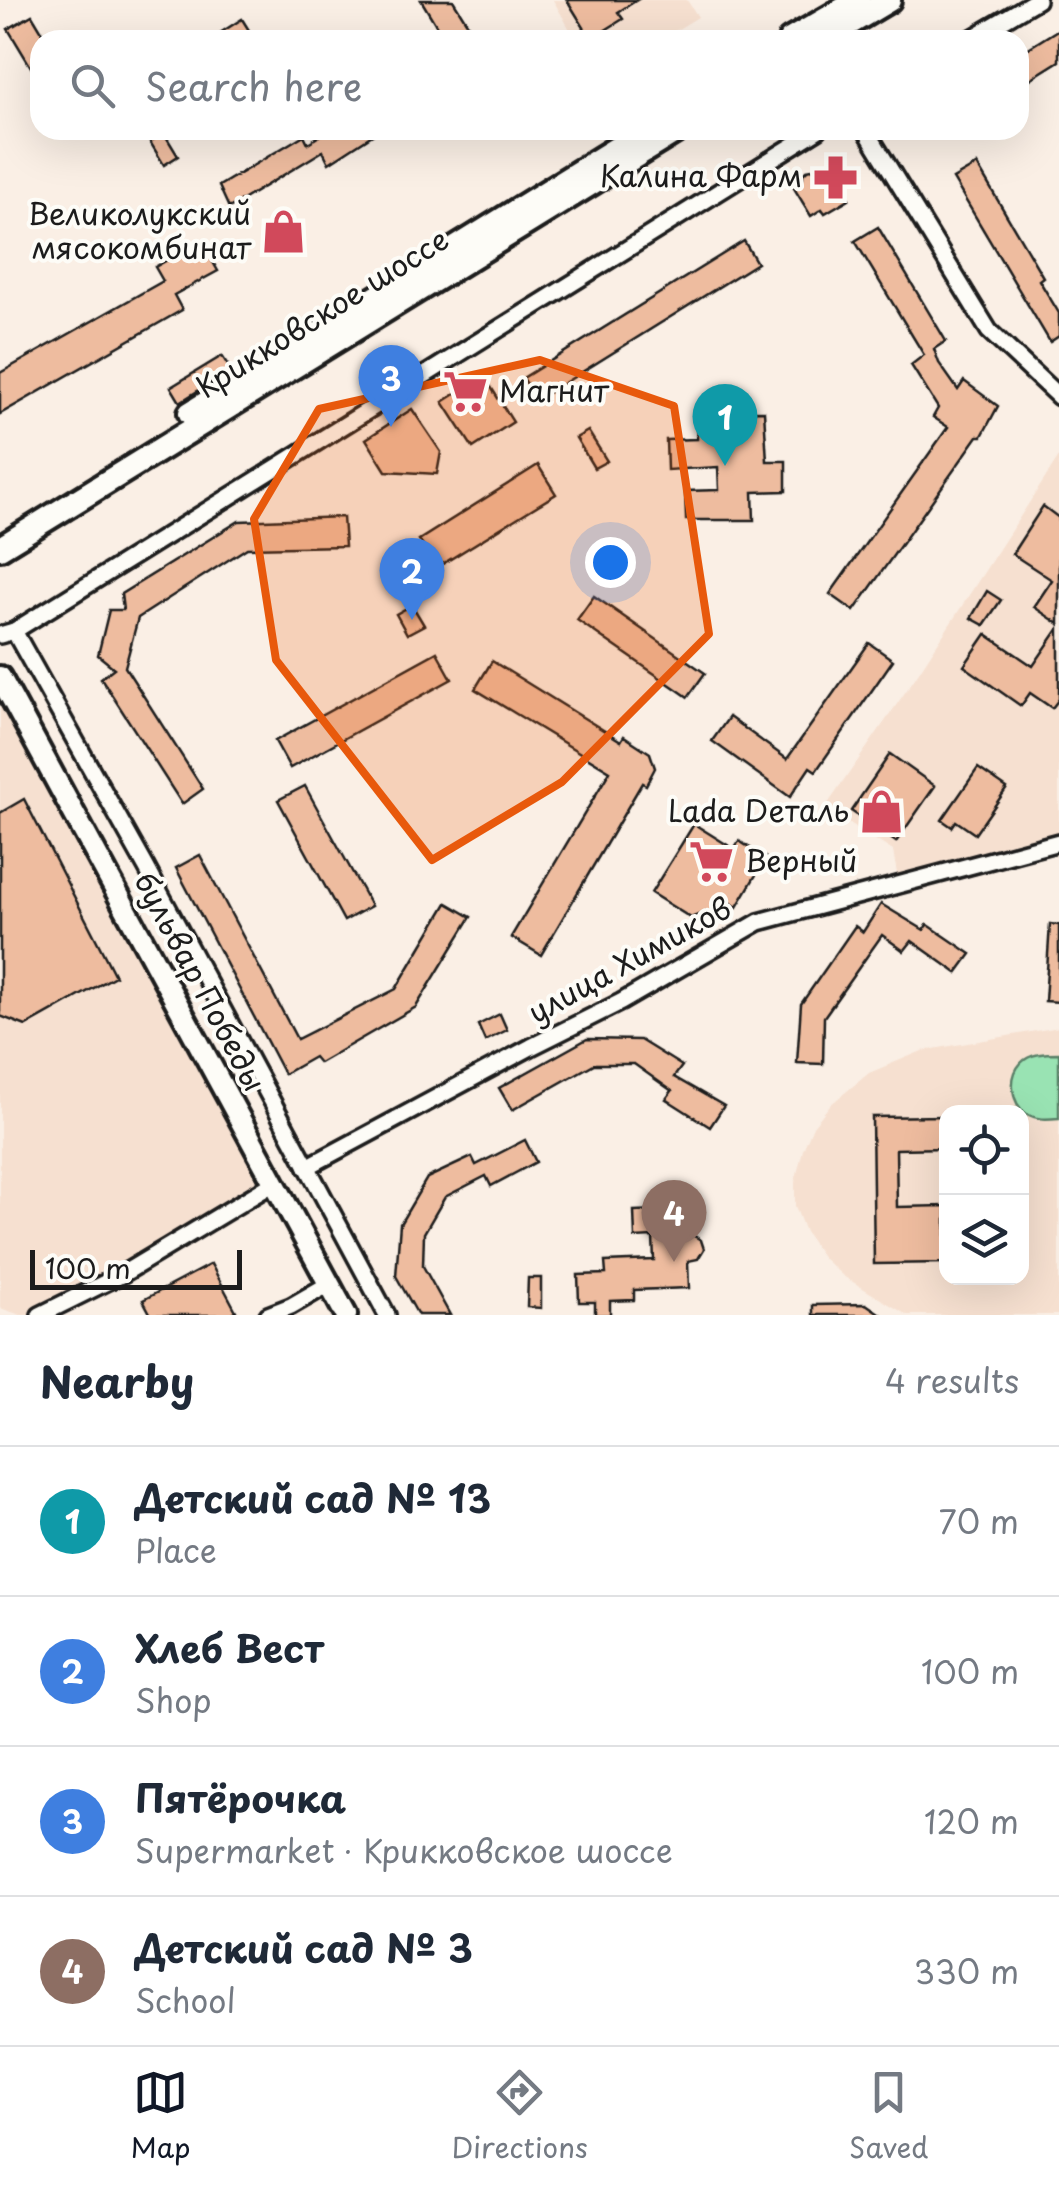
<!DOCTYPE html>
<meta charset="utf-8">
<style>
:root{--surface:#fff;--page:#f2f2f3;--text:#1f2937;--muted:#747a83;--line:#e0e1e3;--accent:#111827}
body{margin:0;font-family:"Playpen Sans",sans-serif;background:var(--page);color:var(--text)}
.controls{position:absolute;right:30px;bottom:30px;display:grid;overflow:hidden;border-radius:20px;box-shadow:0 10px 40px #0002}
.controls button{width:90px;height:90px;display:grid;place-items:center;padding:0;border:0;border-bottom:2px solid var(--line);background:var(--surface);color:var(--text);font:50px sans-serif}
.scale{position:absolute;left:30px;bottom:25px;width:212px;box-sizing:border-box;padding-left:10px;border:5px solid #1c1c1c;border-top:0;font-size:28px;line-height:35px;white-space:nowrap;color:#1c1c1c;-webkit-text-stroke:8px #fdfcf7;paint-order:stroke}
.you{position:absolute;left:610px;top:562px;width:35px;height:35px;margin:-25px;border:8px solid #fff;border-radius:50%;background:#1a73e8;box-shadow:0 0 0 15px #1a73e833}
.badge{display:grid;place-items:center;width:65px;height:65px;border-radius:50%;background:var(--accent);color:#fff;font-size:32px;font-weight:700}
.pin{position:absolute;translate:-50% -82px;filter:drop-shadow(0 2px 5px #0008)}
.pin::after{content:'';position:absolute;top:52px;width:35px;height:30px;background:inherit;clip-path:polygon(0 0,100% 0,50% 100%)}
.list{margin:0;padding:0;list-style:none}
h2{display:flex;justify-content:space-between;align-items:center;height:130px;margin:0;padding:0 40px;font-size:42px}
h2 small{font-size:32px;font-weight:400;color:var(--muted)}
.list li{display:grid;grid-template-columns:65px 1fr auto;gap:30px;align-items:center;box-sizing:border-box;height:150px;padding:0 40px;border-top:2px solid var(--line)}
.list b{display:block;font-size:38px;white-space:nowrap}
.list p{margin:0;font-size:32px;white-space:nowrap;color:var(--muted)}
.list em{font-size:32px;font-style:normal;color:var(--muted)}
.icon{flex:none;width:55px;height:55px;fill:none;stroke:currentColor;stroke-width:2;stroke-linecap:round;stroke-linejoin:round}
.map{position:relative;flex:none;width:1059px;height:1315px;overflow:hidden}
.search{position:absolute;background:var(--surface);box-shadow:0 10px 40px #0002;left:30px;right:30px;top:30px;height:110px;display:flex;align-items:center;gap:25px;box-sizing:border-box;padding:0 35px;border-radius:30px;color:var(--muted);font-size:38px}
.sheet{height:730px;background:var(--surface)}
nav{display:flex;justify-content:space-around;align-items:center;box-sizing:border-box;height:140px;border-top:2px solid var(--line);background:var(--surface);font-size:28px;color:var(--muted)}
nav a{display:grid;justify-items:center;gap:5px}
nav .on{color:var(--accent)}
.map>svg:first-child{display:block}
</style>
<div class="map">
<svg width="1059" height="1315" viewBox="0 0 1059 1315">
<rect width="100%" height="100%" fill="#faefe5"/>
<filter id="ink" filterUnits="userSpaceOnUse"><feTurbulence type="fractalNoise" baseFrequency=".01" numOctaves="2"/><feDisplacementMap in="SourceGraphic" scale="20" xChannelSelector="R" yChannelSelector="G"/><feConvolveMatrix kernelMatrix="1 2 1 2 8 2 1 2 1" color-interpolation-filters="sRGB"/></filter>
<g filter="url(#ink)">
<g fill="#f6e0d0" fill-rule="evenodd">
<path d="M553 0H687L698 17 660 40H576Z"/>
<path d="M1059 457V842L899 885 893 851 825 808 915 678Z"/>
<path d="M0 683 274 1183 39 1315H21L0 1308Z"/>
<path d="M1059 1027V1315H907L843 1276 823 1258 805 1232 795 1206V1182L803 1150 813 1126 830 1105 869 1073 922 1051ZM946 1112H1022V1278H946Z"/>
</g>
<path fill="#99e3b3" stroke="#5a8068" stroke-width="2.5" d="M1059 1053V1118C1048 1119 1037 1120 1027 1114 1011 1104 1008 1077 1021 1063 1030 1053 1046 1053 1059 1053Z"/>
<g fill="#eebc9f" stroke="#1c1c1c" stroke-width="2.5">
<path d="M421 0H453L469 26 460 32 464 40H445Z"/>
<path d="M567 0H637L618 12 623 19 591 39Z"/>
<path d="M32 15 47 40H40V82L8 29Z"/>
<path d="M242 19 255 40H209Z"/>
<path d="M1059 29V61L1019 86V54Z"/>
<path d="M329 130H380L329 163 323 151 229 208 219 186 304 135 308 143Z"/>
<path d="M164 133 178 156 164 165 150 142Z"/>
<path d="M977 165 1043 277 1039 280 1059 313V336L1050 342 953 179Z"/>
<path d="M812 169 817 171 821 169 840 174 838 181 849 199 825 213 822 209 811 216 792 185 803 178V174L807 170Z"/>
<path d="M289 218 297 234 275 247 266 231Z"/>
<path d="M878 227 946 341 934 349 939 363 958 390 964 381 998 406 982 436H978L854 611 830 594 948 427 933 417 938 408 911 365 924 355 855 241Z"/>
<path d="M201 241 218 271 174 295 182 310 0 414V373L163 281 155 267Z"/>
<path d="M744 241 757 263 537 400 523 378Z"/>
<path d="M222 356 231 370 180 402 171 387Z"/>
<path d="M484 376 513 422 473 448 443 402Z"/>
<path d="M412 409 441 452 437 474 386 471 366 439Z"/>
<path d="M764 411 767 461H786V491L753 492 754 520H686L685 491 719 490 718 467 667 470 666 440 697 439 696 412Z"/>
<path d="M588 431 607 461 594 468 576 438Z"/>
<path d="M538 465 556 494 436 568 419 540Z"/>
<path d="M1043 506 1059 518V624L1034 607 1052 580 1012 554Z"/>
<path d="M343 517 345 546 247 548 138 618 125 667 203 789 182 804 101 678 114 668 98 655 109 610H123L121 594 239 521Z"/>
<path d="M987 591 1001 600 984 625 971 618Z"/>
<path d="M594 596 705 673 688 697 577 620Z"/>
<path d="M412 605 424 625 407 634 396 614Z"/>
<path d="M1059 628V699L1052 708 1030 693 1021 706 964 666 986 634 1033 666Z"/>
<path d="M869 643 893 660 816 771 810 767 790 797 712 741 729 717 787 759Z"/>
<path d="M437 652 452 679 290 768 275 741Z"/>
<path d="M492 661 621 741 624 736 650 753 655 768 646 785 642 783 541 955 511 937 610 771 475 689Z"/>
<path d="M890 754 935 786 896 842 851 811Z"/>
<path d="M978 768 1007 788 975 834 956 821 952 827 942 820Z"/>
<path d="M305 786 371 906 344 921 278 800Z"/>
<path d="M24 799 115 976 26 1026 0 1016V813Z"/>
<path d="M694 824 734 849 739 841 766 858 737 907 728 901 717 918 706 912 691 918 651 893Z"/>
<path d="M200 855 297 1039 396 989 447 903 471 917 416 1007 319 1063 314 1057 284 1074 176 868Z"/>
<path d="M881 904 924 930 927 924 971 954 957 973 912 941 904 951 882 935 824 1017 823 1064 797 1063 801 1004 855 926 863 932Z"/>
<path d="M1050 924 1059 925V1002L1045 1001Z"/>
<path d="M500 1014 507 1030 485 1041 478 1025Z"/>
<path d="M587 1039 640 1040 682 1066 674 1077 724 1106 710 1127 666 1099 672 1091 634 1064H594L512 1110 499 1088Z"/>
<path d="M946 1116V1148L896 1149 897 1207 946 1206V1263L874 1264 872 1117Z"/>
<path d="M525 1140 536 1162 491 1186 486 1176 445 1197 424 1233 423 1266 450 1315H418L396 1276 400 1224 427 1178 472 1157 476 1165Z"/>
<path d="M688 1209 689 1233 701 1240 704 1249 698 1259 688 1261 689 1288 634 1290V1300L610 1301V1315H595V1302H579L578 1275 606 1274 605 1262 654 1260 653 1237 635 1238 634 1211Z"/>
<path d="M211 1264 236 1311 229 1315H151L143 1300Z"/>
<path d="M528 1278H541V1308L527 1307Z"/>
<path d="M866 1304 882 1315H813V1305Z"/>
</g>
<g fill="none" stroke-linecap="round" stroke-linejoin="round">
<defs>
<g id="minor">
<path d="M969 40 1037 0"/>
<path d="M866 130 989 331 1059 397"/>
<path d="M14 631 146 867 387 1315"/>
<path d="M0 635 14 631 818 130"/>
<path d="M307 1167 531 1047 621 1002 759 922 1059 842"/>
<path d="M40 1315 121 1275 274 1183"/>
<path d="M268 1315 291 1306 329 1284"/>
</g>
<path id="tertiary" d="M0 677 346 1315"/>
<g id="secondary">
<path d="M790 40 859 0"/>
<path d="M822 40 889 0"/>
<path d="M190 413 646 130"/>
<path d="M0 548 678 130"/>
</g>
</defs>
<use href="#minor" stroke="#1c1c1c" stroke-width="22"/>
<use href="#tertiary" stroke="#1c1c1c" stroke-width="28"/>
<use href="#secondary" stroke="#1c1c1c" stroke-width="30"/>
<use href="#minor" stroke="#fdfcf7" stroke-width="15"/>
<use href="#tertiary" stroke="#fdfcf7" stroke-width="20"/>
<use href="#secondary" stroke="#fdfcf7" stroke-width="22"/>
</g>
</g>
<path fill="#e8590c" fill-opacity="0.2" stroke="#e8590c" stroke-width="8" stroke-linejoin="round" d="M540 360 674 406 709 634 562 782 432 860 276 660 254 519 319 409Z"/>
<defs>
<symbol id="pharmacy-bare" viewBox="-9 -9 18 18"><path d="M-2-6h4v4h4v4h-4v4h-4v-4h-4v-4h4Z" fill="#d1495b" stroke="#fdfcf7" stroke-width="2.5" paint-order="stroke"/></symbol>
<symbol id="shop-bare" viewBox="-9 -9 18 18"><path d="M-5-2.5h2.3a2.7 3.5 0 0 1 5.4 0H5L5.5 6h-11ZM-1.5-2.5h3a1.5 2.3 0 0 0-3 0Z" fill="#d1495b" stroke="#fdfcf7" stroke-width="2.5" paint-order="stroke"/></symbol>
<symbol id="supermarket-bare" viewBox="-9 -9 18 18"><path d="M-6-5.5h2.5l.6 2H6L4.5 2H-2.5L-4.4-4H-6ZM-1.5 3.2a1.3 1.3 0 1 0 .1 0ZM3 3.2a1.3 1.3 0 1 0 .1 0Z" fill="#d1495b" stroke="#fdfcf7" stroke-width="2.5" paint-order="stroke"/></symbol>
</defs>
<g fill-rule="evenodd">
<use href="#pharmacy-bare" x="804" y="146" width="63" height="63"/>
<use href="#shop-bare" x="252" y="200" width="63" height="63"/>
<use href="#supermarket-bare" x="434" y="360" width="63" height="63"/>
<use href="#shop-bare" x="850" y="780" width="63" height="63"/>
<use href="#supermarket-bare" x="680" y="830" width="63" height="63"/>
</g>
<g text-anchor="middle" stroke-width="8" stroke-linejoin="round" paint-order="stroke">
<g font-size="30" fill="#1c1c1c" stroke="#fdfcf7" text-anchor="end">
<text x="802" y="187">Калина Фарм</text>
<text x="251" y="225">Великолукский<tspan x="251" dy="34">мясокомбинат</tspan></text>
<text x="499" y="402" text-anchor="start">Магнит</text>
<text x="849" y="822">Lada Dеталь</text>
<text x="745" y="872" text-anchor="start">Верный</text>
</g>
<g font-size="30" fill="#1c1c1c" stroke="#fdfcf7">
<text transform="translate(323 314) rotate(-32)" y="10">Крикковское шоссе</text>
<text transform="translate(630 961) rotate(-29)" y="10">улица Химиков</text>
<text transform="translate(199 982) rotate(62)" y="10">бульвар Победы</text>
</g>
</g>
</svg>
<div class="controls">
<button><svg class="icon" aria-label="locate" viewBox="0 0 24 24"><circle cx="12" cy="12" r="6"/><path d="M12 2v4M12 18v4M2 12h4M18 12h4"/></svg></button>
<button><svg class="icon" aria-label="layers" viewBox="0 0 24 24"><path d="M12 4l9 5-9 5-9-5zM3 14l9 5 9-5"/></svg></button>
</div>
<div class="scale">100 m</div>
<div class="you"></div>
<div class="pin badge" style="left:725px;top:466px;background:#0f9aa8">1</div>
<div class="pin badge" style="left:412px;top:620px;background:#3f7fe0">2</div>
<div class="pin badge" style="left:391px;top:427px;background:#3f7fe0">3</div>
<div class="pin badge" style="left:674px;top:1262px;background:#8d6e63">4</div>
<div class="search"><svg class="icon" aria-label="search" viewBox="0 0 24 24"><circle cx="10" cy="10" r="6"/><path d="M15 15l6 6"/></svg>Search here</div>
</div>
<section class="sheet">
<h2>Nearby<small>4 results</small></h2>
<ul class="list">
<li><span class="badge" style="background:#0f9aa8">1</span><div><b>Детский сад № 13</b><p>Place</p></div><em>70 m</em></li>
<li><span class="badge" style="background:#3f7fe0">2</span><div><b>Хлеб Вест</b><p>Shop</p></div><em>100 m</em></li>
<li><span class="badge" style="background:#3f7fe0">3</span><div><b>Пятёрочка</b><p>Supermarket · Крикковское шоссе</p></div><em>120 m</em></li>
<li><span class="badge" style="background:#8d6e63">4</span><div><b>Детский сад № 3</b><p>School</p></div><em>330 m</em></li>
</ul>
</section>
<nav>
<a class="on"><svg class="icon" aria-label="map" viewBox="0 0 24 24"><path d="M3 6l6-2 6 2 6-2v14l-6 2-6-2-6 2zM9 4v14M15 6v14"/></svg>Map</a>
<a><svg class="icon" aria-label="directions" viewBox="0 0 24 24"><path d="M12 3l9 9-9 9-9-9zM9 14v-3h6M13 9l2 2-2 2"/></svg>Directions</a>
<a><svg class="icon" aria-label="saved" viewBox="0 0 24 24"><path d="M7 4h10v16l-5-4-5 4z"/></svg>Saved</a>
</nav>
